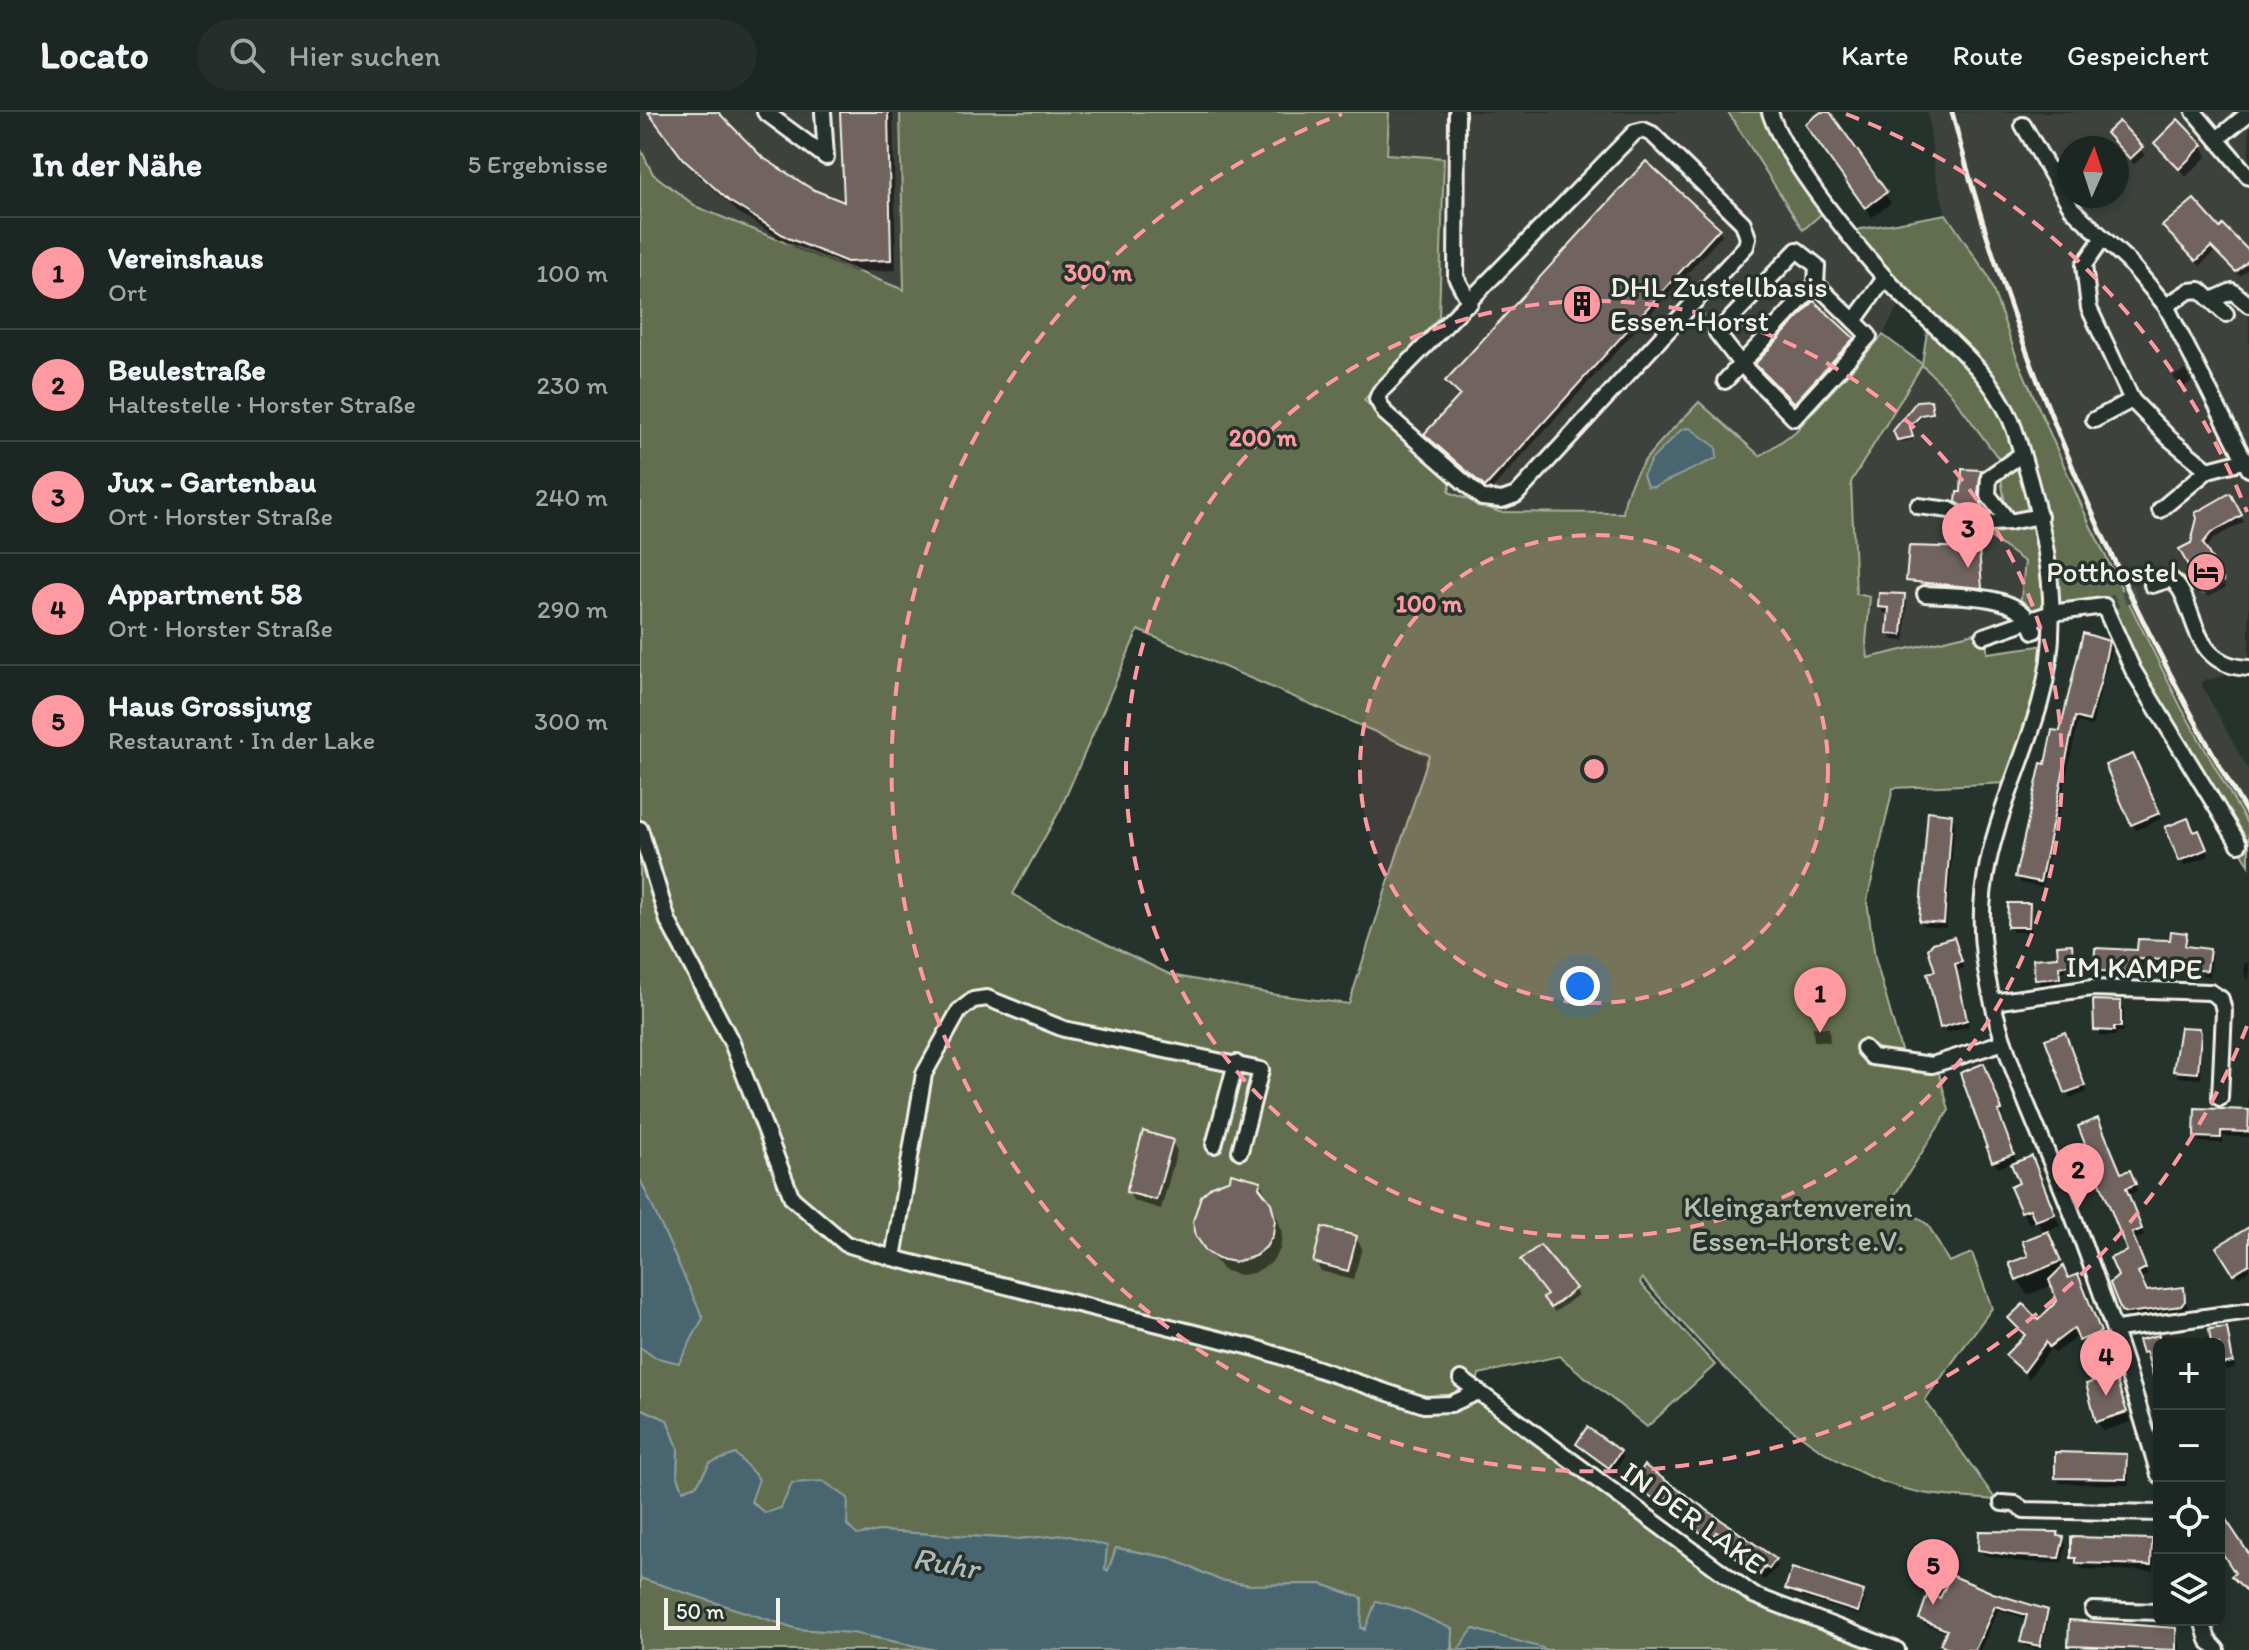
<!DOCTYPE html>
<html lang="de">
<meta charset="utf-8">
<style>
:root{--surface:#1c2622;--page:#252e2a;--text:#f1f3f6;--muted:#a0a5a5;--line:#3a4340;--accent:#ff9aa2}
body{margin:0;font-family:Itim,sans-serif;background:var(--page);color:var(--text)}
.controls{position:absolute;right:24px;bottom:24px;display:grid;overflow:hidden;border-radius:12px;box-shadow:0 4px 12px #0003}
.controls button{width:72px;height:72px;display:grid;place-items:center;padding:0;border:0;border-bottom:2px solid var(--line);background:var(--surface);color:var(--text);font:40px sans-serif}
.compass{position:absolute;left:1417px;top:24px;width:72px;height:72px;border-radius:50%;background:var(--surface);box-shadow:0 4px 12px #0003;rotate:3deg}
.scale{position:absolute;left:24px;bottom:20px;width:116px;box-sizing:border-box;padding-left:8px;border:4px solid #f4f1e8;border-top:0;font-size:22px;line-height:28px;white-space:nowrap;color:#f4f1e8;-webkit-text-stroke:6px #26332d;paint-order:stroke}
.you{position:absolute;left:940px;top:874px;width:28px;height:28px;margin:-20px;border:6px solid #fff;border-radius:50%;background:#1a73e8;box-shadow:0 0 0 12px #1a73e833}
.badge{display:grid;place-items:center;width:52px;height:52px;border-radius:50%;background:var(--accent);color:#111;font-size:26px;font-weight:700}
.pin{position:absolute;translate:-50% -66px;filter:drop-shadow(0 2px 4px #0008)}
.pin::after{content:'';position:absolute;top:42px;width:28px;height:24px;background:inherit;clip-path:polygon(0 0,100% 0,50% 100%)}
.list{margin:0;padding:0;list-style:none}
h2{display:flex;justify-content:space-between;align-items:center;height:104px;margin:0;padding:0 32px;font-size:34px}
h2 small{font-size:26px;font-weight:400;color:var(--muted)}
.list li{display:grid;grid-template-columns:52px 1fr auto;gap:24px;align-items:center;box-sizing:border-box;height:112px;padding:0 32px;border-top:2px solid var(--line)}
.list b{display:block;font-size:30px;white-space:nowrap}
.list p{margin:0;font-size:26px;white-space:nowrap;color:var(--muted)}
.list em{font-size:26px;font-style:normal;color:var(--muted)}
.icon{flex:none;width:44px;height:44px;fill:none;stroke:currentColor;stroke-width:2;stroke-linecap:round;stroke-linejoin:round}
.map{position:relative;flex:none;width:1609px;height:1538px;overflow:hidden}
header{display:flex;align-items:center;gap:48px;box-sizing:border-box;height:112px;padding:0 40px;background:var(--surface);border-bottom:2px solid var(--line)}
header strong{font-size:38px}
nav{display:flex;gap:44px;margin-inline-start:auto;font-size:28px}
.search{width:560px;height:72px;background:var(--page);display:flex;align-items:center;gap:20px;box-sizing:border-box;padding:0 28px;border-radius:44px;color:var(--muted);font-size:30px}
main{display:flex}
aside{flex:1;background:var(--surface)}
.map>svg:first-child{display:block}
</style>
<header>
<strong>Locato</strong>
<div class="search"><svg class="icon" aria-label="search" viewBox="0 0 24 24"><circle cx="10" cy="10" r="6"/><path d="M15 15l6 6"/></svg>Hier suchen</div>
<nav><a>Karte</a><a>Route</a><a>Gespeichert</a></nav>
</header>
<main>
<aside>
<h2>In der Nähe<small>5 Ergebnisse</small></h2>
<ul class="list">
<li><span class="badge">1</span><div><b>Vereinshaus</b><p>Ort</p></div><em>100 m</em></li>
<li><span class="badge">2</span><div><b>Beulestraße</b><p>Haltestelle · Horster Straße</p></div><em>230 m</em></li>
<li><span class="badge">3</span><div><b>Jux - Gartenbau</b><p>Ort · Horster Straße</p></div><em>240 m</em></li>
<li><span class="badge">4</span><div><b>Appartment 58</b><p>Ort · Horster Straße</p></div><em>290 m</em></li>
<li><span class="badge">5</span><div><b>Haus Grossjung</b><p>Restaurant · In der Lake</p></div><em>300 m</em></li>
</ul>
</aside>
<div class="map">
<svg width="1609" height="1538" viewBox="0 0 1609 1538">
<rect width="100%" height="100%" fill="#26332d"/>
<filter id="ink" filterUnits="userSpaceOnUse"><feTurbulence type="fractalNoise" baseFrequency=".0125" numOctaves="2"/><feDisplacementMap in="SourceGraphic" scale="16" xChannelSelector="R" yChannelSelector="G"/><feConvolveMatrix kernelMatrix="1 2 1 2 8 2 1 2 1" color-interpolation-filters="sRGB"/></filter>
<g filter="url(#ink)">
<g fill="#3c423c" fill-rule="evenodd">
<path d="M0 0H260L265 178 57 95 13 62 0 36Z"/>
<path d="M749 0H1088L1162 118 1188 96 1261 188 1243 223 1155 320 1120 345 1060 290 984 401 859 400 809 380 811 368 724 288 799 205 804 46 747 42Z"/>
<path d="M1288 0H1609V557L1560 570 1609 659V715L1541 595 1450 413 1377 246 1348 164 1306 102 1295 62ZM1429 36H1477V84H1429Z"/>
<path d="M1282 252 1309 279 1358 346 1369 418 1348 422 1385 450 1380 495 1365 511 1339 520 1228 546 1226 530 1230 485 1216 482 1211 370Z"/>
</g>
<g fill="#626e4f" stroke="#abb09c" stroke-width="2" fill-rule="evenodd">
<path d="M260 0H749L747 42 804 46 799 205 724 288 811 368 809 380 859 400 983 401C987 354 1029 323 1059 290L1120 344 1155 320 1243 223 1282 252 1289 207 1210 119 1306 102 1348 164 1377 246 1450 413 1541 595 1609 715V753L1465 493 1390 500 1380 495 1385 450 1347 423 1369 418 1358 346 1309 279 1282 253 1211 370 1216 482 1230 485 1226 530 1228 546 1339 520 1347 532V541L1406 533 1400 589 1369 671 1253 676 1227 789 1235 846 1262 942 1295 947 1309 998 1252 1087 1288 1113 1309 1150 1332 1141 1352 1196 1285 1288 1356 1388C1330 1386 1303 1385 1277 1380 1162 1355 1077 1248 1002 1166L1000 1171 1075 1253 1007 1315 919 1244 839 1262 836 1275 1111 1485 1243 1538H903L834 1517 818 1538H813L812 1517 721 1516 722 1486 681 1472 610 1473 579 1468 530 1446 476 1436 468 1459 426 1423 378 1427 239 1419 217 1424C198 1403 150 1393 125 1402L70 1351 57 1373 43 1378 37 1362 38 1336 27 1308 0 1296V36L13 62 57 95 264 178ZM498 518 789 643 709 892 637 883 531 863 409 804 373 782 420 698Z"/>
<path d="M1088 0H1128L1188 96 1163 118Z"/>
<path d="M0 1466 158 1517 213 1521 296 1538H0Z"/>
</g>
<g fill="#49666f" stroke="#8d9e9f" stroke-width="2">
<path d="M1050 316 1076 335 1077 346 1014 375 1007 374 1003 363 1011 348 1042 317Z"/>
<path d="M0 1067 63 1206 39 1251 14 1245 0 1235Z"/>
<path d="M0 1296 27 1308 38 1336 37 1362 43 1378 57 1373 70 1351 96 1342 119 1367 111 1390 125 1401 141 1396 152 1371 183 1369 208 1386 207 1413 217 1423 239 1419 378 1427 426 1423 467 1434 465 1457 468 1459 476 1436 530 1446 579 1468 610 1473 681 1472 722 1486 721 1516 725 1518 736 1489 770 1498 812 1517 811 1538H296L213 1521 158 1517 0 1466Z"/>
<path d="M833 1517 903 1536V1538H818Z"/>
</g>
<g fill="#0007">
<path d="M8 0H76L121 47 171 79 206 93 202 0H253L256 158 214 160 156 137 98 100 52 58Z"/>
<path d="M1184 0 1251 91 1232 105 1173 22Z"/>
<path d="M1479 12 1505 43 1494 52 1468 22Z"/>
<path d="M1516 31 1562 34 1567 44 1546 65Z"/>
<path d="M1078 117 1082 123 849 380 790 328 787 322 822 284 808 269Z"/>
<path d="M1580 118 1609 142V156L1600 164 1575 139 1560 154 1528 119Z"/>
<path d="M1212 227 1220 241 1163 303 1125 266 1117 252Z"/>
<path d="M1545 258 1552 270 1540 277 1533 264Z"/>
<path d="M1291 293 1293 303 1282 305 1270 318 1273 328 1260 330 1255 319Z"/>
<path d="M1589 384 1604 410 1574 426 1565 438 1586 475 1568 485 1542 438 1552 432 1556 402Z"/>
<path d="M1338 438 1342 477 1269 469Z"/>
<path d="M1263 484 1267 490 1265 529 1253 528 1249 522 1251 501H1244L1240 495Z"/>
<path d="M1468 531 1471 537 1452 614 1438 610 1402 775 1381 771 1377 765 1407 654Z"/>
<path d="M1496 650 1521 707 1496 718 1493 712Z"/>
<path d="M1311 704 1315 710 1306 816 1285 814 1281 808Z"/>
<path d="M1554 722 1562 726 1569 744 1544 754 1541 748Z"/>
<path d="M1388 793 1392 820H1373L1369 814Z"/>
<path d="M1546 823 1548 836 1568 839 1572 845 1570 864 1533 860 1530 853H1500V865L1460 864 1456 858Z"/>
<path d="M1313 827 1324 856 1317 859 1329 914 1306 921 1290 863 1298 860Z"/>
<path d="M1431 834 1436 859 1422 860 1423 872 1401 874 1397 868Z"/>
<path d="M1604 851H1609V870L1605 864Z"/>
<path d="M1480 891 1484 897 1483 920H1476V924H1460L1456 918Z"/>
<path d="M1173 915 1189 916 1190 930 1174 929Z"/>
<path d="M1557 918 1561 924V967L1539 965 1535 959Z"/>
<path d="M1608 924 1609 1025 1583 1024V1031L1559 1030 1556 1025 1608 1000Z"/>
<path d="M1407 928H1427L1447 980 1430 986Z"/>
<path d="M1346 960 1364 1004 1360 1006 1377 1052 1391 1047 1420 1114 1406 1119 1429 1167 1441 1172 1464 1228 1445 1236 1439 1223 1415 1241 1411 1236 1389 1266 1368 1244 1386 1225 1371 1206 1397 1211 1419 1189 1413 1173 1387 1183 1378 1167 1404 1122 1397 1109 1389 1111 1382 1100 1381 1072 1372 1050 1358 1056 1354 1050 1323 962Z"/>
<path d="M531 1029 537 1039 521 1097 494 1089 488 1080Z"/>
<path d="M1481 1064 1493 1066 1497 1079 1488 1083 1504 1124 1494 1128 1508 1163 1500 1166 1507 1181 1543 1177 1548 1196 1544 1200 1491 1207 1483 1198 1480 1165 1490 1140Z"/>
<path d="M620 1070 638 1107 642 1122 640 1137 631 1151 614 1161 600 1163 583 1158 562 1131Z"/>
<path d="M1609 1117V1158L1598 1166 1579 1136Z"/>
<path d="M716 1126 722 1136 713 1168 681 1159 675 1149Z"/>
<path d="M900 1136 938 1183 915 1200 909 1193Z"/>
<path d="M1586 1217 1595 1256 1586 1258 1579 1245V1232H1565L1564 1228Z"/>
<path d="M1525 1224 1529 1232H1519V1274L1510 1245 1504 1240 1515 1225Z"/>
<path d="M1475 1268 1491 1310 1463 1319 1457 1309Z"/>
<path d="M938 1332 980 1340 983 1346 973 1361Z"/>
<path d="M1486 1344 1489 1350V1373L1420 1371 1417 1365Z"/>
<path d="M1005 1356 1135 1448 1138 1454 1124 1468 1098 1449 1094 1443 1098 1437 1080 1424 1075 1432 1049 1414 1046 1408 1050 1402 1032 1389 1026 1398 1001 1380 997 1373Z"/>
<path d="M1579 1382 1586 1402 1579 1404Z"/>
<path d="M1423 1427 1426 1433 1422 1451 1381 1450 1344 1443 1340 1437Z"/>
<path d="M1511 1429 1514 1435V1459L1442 1457 1433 1445Z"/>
<path d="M1147 1476 1223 1481 1226 1485 1220 1504 1150 1481Z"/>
<path d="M1353 1483 1407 1500 1409 1505 1402 1538 1385 1534 1382 1530 1388 1507 1358 1498 1340 1538 1305 1537 1302 1532 1307 1521 1284 1512 1281 1507 1301 1488Z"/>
<path d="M1535 1518 1540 1538H1433L1430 1533Z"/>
</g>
<g fill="#71645e" stroke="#f4f1e8" stroke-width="2">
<path d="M8 0H78L122 45 172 77 204 90 200 0H248L251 148 207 150 148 126 89 89 43 47Z"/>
<path d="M1181 0H1190L1247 80 1225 96 1165 12Z"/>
<path d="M1538 7 1563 33 1539 57 1514 31Z"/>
<path d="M1479 9 1503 35 1490 47 1466 21Z"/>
<path d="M1006 49 1080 116 845 375 784 322 820 283 805 269Z"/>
<path d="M1554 87 1580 116 1583 113 1609 139V148L1596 160 1571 135 1556 149 1522 114Z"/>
<path d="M1174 189 1214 226 1154 291 1115 252Z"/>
<path d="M1291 288 1293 301 1281 303 1270 314 1273 325 1257 328 1253 319 1277 289Z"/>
<path d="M1322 357 1341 358 1338 382 1344 401 1337 402 1316 390 1317 380H1321Z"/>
<path d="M1590 381 1602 403 1571 421 1563 431 1584 469 1563 481 1539 437 1551 431 1557 406 1555 401Z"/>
<path d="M1269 434 1339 436 1342 476 1266 469Z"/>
<path d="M1239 481 1265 482 1262 523 1247 522 1249 496 1238 495Z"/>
<path d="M1443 521 1469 529 1461 568 1449 609 1435 605 1400 770 1375 765 1401 651 1405 652 1412 618 1420 619Z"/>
<path d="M1493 642 1520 701 1491 713 1465 653Z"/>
<path d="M1288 699 1312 702 1304 811 1279 809Z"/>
<path d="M1548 706 1554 720 1559 718 1567 737 1539 749 1525 715Z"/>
<path d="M1368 791H1390L1389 815H1367Z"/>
<path d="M1531 819 1547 821 1545 834 1570 837 1567 859 1528 854V848L1498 847 1497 860 1454 859 1455 836 1497 838 1498 827 1530 828Z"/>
<path d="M1314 825 1322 850 1315 852 1327 908 1300 916 1287 861 1295 859 1288 837 1293 831Z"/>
<path d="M1432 832 1434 853 1419 854 1420 866 1395 868 1393 847 1418 845 1417 833Z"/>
<path d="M1453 888 1481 889V915H1474V919L1454 918Z"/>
<path d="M1540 915 1559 916 1561 921 1558 961 1533 959Z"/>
<path d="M1425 920 1445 974 1425 981 1405 927Z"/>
<path d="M1344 951 1362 998 1358 999 1374 1042 1352 1050 1320 961Z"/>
<path d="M1555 996 1609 998 1608 1020 1581 1019V1026L1554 1025Z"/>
<path d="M1458 1006 1481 1061 1490 1058 1496 1072 1486 1076 1502 1117 1492 1121 1506 1156 1498 1160 1507 1179 1544 1175 1545 1189 1541 1194 1487 1201 1481 1199 1470 1171 1478 1164 1470 1146 1487 1139 1438 1014Z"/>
<path d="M503 1019 533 1028 516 1088 486 1080Z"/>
<path d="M1392 1044 1415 1102 1395 1109 1390 1097 1381 1100 1370 1075 1379 1071 1371 1052Z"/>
<path d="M591 1061 621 1069 619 1075 631 1091 635 1107 633 1123 626 1135 615 1144 596 1150 578 1147 566 1139 556 1124 553 1109 561 1084 572 1074 590 1067Z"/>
<path d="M682 1115 717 1124 708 1159 673 1150Z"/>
<path d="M1609 1115V1152L1593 1162 1576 1135Z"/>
<path d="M1408 1119 1421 1149 1376 1168 1369 1151 1388 1144 1382 1129Z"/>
<path d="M900 1133 936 1176 911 1196 903 1186 907 1183 880 1148Z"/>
<path d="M1423 1154 1428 1166 1438 1162 1461 1220 1439 1229 1434 1216 1409 1235 1406 1230 1384 1260 1365 1243 1385 1223 1368 1206 1383 1192 1398 1208 1417 1189 1409 1168Z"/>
<path d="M1587 1215 1593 1250 1581 1252 1579 1232H1571L1569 1217Z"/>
<path d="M1519 1223V1272L1516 1273 1506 1240 1502 1241 1498 1228Z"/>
<path d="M1471 1264 1476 1267 1487 1300 1456 1310 1446 1272Z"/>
<path d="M947 1315 981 1339 969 1356 936 1332Z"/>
<path d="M1415 1340 1487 1342 1486 1367 1415 1366Z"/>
<path d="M1004 1353 1136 1447 1129 1457 1125 1454 1120 1463 1092 1443 1098 1434 1076 1420 1071 1428 1043 1408 1050 1400 1028 1385 1022 1393 995 1373Z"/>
<path d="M1579 1397 1609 1442V1481L1591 1464 1595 1461 1579 1436Z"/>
<path d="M1339 1419 1418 1420V1424L1424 1425 1419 1446 1376 1444 1338 1438Z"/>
<path d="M1431 1425 1512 1427 1511 1453 1436 1451V1446H1431Z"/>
<path d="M1152 1456 1224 1479 1218 1500 1145 1477Z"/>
<path d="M1311 1463 1353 1481 1408 1498 1400 1534 1380 1530 1387 1503 1355 1494 1335 1538H1313L1300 1532 1307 1518 1279 1507 1288 1481 1300 1486Z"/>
<path d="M1429 1508 1536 1516V1538L1428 1534Z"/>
</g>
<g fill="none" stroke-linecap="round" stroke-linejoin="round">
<path stroke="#455049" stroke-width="14" stroke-dasharray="14 7" stroke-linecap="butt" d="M1464 494 1512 473"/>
<defs>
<g id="minor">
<path d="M125 0 186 45 183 0"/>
<path d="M817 0 816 165 830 191"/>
<path d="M1130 0C1144 47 1229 152 1266 187 1310 229 1359 265 1377 325 1404 411 1426 502 1400 591 1375 679 1331 747 1344 844 1355 933 1399 1017 1431 1099 1465 1186 1493 1273 1519 1363"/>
<path d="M1554 0 1609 65"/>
<path d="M1383 13 1432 97 1489 150 1526 194"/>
<path d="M1003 18 1012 22 1103 111 1108 126 1106 134 876 383 862 388 842 386 745 301 737 287 740 280 995 20Z"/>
<path d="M1577 27 1609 1"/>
<path d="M1176 172 1177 154 1157 138 1077 221 1101 252 1154 306 1229 224 1214 209"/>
<path d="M1572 188 1592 179 1609 193"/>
<path d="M1586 202 1560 178 1549 179 1526 194 1609 357"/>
<path d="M1085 269 1176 172 1214 209 1245 166"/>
<path d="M1492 288 1530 327 1568 358 1603 349"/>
<path d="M1454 308 1492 288 1449 196 1444 153 1462 127"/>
<path d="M1382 342 1349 365 1348 383 1369 410 1400 404"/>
<path d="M1278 394 1310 398 1335 412 1369 410"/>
<path d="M1520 398 1568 358"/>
<path d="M1512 473 1531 467C1559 489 1546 554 1609 556"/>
<path d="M1285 482C1318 485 1383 479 1394 519"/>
<path d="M1344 524 1411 501 1464 494 1493 558 1599 732"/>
<path d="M0 717 28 809 92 931 152 1086 206 1132 253 1146 284 962 319 899 333 888 347 886 424 917 621 958 600 1039"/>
<path d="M1353 890 1452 876 1570 880 1581 887 1584 899 1580 986"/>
<path d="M1224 936 1232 945 1292 953 1364 930"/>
<path d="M574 1033 596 951"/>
<path d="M253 1146 619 1237 784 1293 811 1292 838 1280"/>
<path d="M1477 1217 1609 1199"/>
<path d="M821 1267 1113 1483 1257 1538"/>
<path d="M1362 1391 1375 1392 1384 1398 1519 1401"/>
<path d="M1453 1498 1519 1500"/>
<path d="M1562 1508 1568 1528 1577 1538"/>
</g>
</defs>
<use href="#minor" stroke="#f4f1e8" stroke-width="20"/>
<use href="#minor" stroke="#26332d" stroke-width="14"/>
<path stroke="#f4f1e8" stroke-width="5" d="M1312 0C1375 249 1480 484 1609 705"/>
</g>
</g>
<circle cx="954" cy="657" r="234" fill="#ff9aa2" fill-opacity=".12"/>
<g fill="none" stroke="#ff9aa2" stroke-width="4" stroke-dasharray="14 10">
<circle cx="954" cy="657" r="234"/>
<circle cx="954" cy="657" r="468"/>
<path d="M1607 914A702 702 0 1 1 702 2M1206 2A702 702 0 0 1 1607 400"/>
</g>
<defs>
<symbol id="building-disc" viewBox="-11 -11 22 22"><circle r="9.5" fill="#ff9aa2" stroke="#26332d"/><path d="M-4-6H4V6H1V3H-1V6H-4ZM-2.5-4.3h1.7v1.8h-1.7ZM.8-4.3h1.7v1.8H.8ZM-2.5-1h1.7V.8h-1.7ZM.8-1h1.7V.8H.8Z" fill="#111"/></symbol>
<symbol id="hotel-disc" viewBox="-11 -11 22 22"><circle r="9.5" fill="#ff9aa2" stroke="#26332d"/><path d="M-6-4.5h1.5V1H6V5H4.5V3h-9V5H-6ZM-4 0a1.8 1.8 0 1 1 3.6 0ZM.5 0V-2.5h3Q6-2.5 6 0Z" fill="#111"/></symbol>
</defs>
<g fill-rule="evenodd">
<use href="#building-disc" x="920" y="170" width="44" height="44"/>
<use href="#hotel-disc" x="1544" y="438" width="44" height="44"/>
</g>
<g text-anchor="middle" stroke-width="7" stroke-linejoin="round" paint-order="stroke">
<g font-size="30" fill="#f4f1e8" stroke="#26332d" text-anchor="start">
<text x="970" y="185">DHL Zustellbasis<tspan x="970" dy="34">Essen-Horst</tspan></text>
<text x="1538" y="470" text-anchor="end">Potthostel</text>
</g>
<g font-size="30" fill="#f4f1e8" stroke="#26332d">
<text transform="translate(1494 856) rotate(1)" y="10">IM KAMPE</text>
<text transform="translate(1053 1406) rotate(36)" y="10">IN DER LAKE</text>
</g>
<g font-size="30" fill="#babdab" stroke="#26332d">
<text x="1158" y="1105">Kleingartenverein<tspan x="1158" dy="34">Essen-Horst e.V.</tspan></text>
</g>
<g font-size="32" font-style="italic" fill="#b0b9b8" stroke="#26332d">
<text transform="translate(306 1451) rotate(10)" y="11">Ruhr</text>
</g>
</g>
<circle cx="954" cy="657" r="12" fill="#ff9aa2" stroke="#26332d" stroke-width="4"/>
<g font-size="24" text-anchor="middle" font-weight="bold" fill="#ff9aa2" stroke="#26332d" stroke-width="7" stroke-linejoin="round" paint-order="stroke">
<text x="458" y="169">300 m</text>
<text x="623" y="334">200 m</text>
<text x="789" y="500">100 m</text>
</g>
</svg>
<div class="controls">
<button>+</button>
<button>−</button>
<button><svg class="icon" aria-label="locate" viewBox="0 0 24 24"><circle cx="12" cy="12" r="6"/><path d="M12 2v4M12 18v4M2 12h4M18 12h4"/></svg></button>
<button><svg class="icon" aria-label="layers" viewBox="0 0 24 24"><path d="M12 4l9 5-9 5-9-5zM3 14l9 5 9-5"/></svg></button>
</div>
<svg class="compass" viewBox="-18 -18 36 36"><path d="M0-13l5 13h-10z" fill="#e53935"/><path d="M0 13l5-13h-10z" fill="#a0a5a5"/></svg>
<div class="scale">50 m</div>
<div class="you"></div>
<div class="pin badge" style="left:1180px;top:921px">1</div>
<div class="pin badge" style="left:1438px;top:1097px">2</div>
<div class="pin badge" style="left:1328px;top:456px">3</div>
<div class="pin badge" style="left:1466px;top:1284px">4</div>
<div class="pin badge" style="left:1293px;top:1493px">5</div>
</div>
</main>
